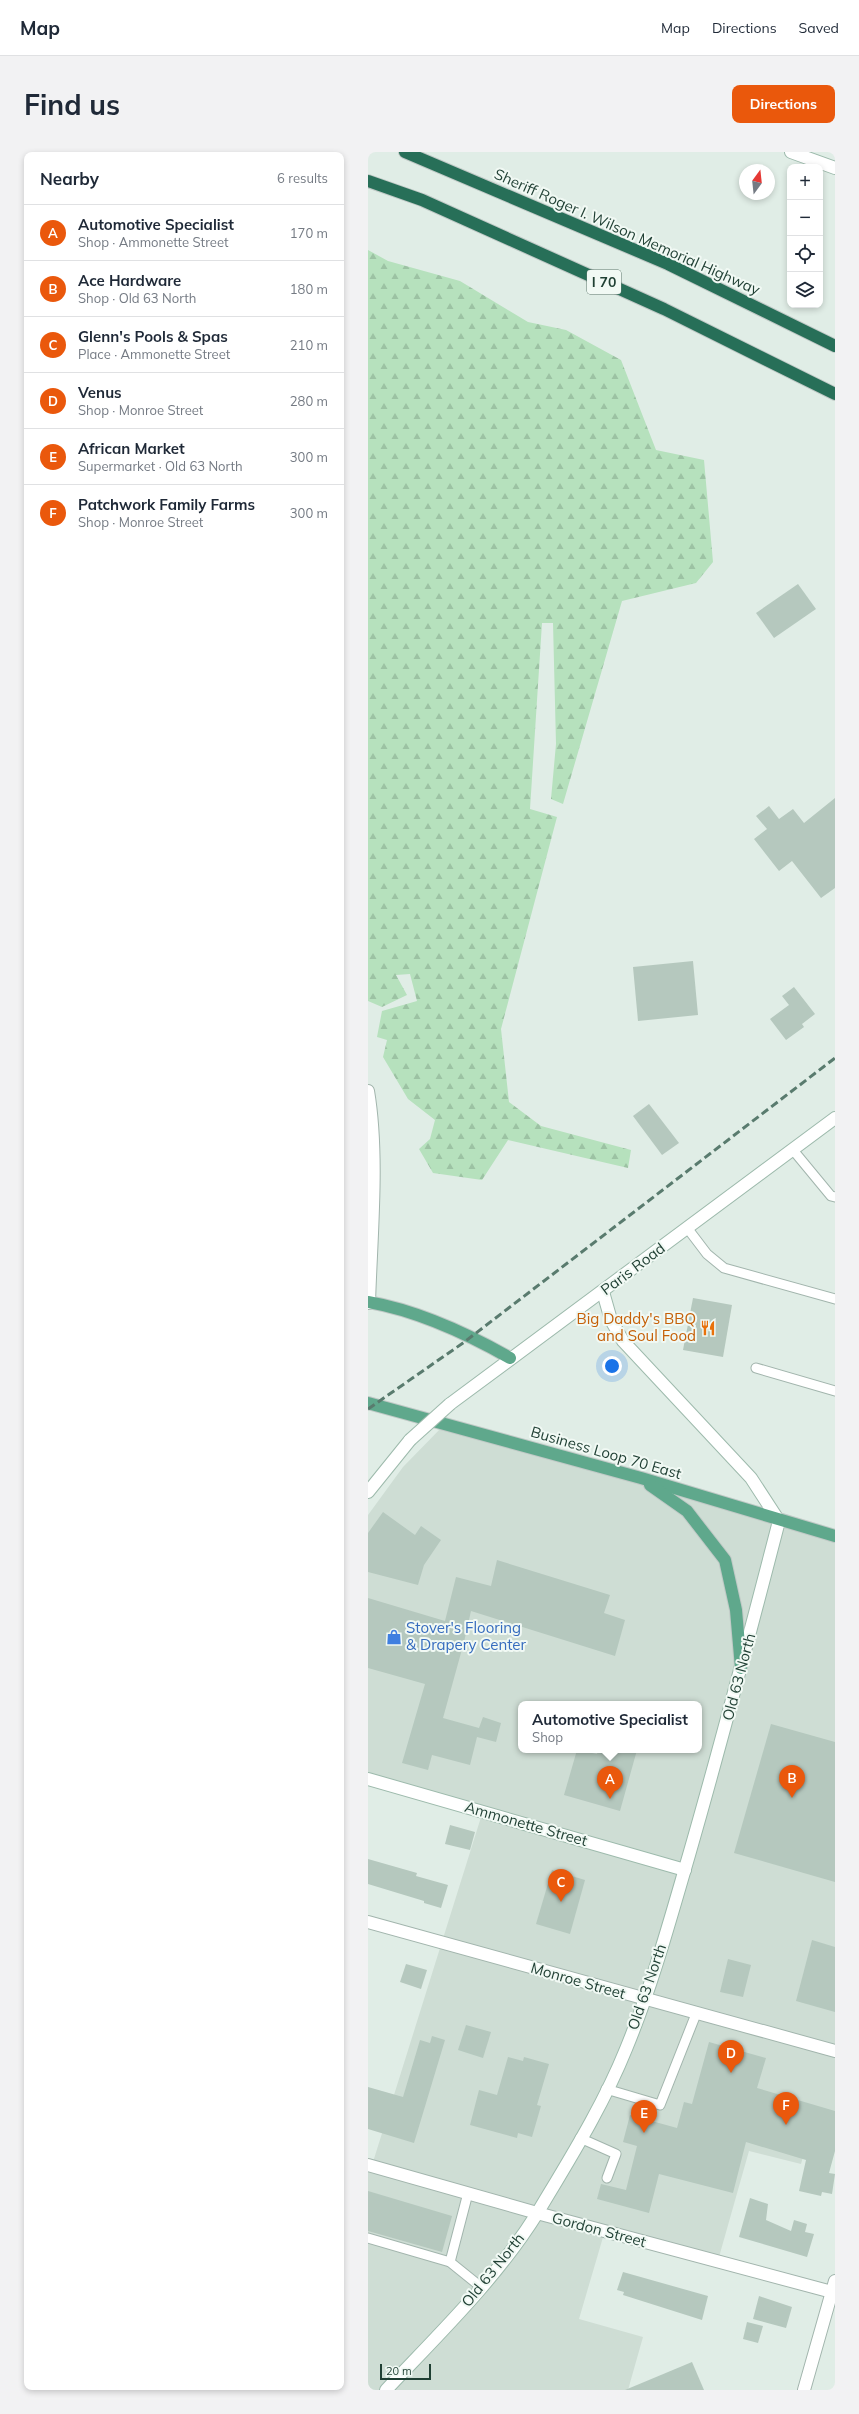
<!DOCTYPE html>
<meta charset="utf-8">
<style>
:root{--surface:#fff;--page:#f2f2f3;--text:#1f2937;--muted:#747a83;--line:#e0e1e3;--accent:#ea580c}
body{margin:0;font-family:Mulish,sans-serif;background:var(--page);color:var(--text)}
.controls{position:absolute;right:12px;top:12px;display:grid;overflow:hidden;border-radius:8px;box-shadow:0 2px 6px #0003}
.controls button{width:36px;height:36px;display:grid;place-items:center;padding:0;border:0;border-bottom:1px solid var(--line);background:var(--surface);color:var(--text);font:20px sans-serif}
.compass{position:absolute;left:371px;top:12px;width:36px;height:36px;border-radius:50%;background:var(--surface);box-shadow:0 2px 6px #0003;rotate:15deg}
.scale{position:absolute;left:12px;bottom:10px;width:51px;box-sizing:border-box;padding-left:4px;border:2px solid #1f3f33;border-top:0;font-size:11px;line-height:14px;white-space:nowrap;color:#1f3f33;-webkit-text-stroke:3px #f1f9f4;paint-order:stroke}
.you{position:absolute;left:244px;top:1214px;width:14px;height:14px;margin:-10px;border:3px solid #fff;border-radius:50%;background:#1a73e8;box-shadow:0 0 0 6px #1a73e833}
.badge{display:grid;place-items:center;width:26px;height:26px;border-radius:50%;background:var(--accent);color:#fff;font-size:13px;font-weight:700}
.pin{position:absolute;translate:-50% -33px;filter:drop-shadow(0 1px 2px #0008)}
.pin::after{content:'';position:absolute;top:21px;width:14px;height:12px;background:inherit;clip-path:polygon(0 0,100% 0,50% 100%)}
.popup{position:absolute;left:150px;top:1549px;width:184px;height:52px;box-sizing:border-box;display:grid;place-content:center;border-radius:8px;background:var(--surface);filter:drop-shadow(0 1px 3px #0005);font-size:13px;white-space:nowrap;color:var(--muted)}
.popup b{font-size:15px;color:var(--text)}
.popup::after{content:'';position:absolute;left:50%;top:100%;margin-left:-8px;border:8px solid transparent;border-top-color:var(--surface)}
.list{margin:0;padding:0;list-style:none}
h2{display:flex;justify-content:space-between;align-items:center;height:52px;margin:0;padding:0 16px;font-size:17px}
h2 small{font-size:13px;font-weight:400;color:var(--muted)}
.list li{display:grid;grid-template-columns:26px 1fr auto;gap:12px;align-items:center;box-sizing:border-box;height:56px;padding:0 16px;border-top:1px solid var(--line)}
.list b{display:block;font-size:15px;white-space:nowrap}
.list p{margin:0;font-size:13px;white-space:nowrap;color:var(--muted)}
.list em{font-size:13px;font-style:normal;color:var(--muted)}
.icon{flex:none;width:22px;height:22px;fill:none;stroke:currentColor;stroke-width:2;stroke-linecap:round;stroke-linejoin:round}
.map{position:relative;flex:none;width:467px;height:2238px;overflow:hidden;border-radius:8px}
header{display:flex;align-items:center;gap:24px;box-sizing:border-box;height:56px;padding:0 20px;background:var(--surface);border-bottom:1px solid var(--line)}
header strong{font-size:19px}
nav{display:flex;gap:22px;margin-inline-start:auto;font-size:14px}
.intro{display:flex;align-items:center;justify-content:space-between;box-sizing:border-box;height:96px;padding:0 24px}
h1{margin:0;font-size:28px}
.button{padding:10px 18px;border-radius:8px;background:var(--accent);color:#fff;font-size:14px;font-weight:700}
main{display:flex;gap:24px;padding:0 24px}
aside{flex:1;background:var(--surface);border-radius:8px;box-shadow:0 2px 6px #0003}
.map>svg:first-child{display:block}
</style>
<header>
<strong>Map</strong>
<nav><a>Map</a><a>Directions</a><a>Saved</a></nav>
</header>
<div class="intro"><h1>Find us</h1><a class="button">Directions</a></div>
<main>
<aside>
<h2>Nearby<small>6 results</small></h2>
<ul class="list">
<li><span class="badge">A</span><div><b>Automotive Specialist</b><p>Shop · Ammonette Street</p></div><em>170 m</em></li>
<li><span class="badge">B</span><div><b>Ace Hardware</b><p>Shop · Old 63 North</p></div><em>180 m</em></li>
<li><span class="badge">C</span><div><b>Glenn's Pools &amp; Spas</b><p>Place · Ammonette Street</p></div><em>210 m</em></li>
<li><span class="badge">D</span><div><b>Venus</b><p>Shop · Monroe Street</p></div><em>280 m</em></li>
<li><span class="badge">E</span><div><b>African Market</b><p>Supermarket · Old 63 North</p></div><em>300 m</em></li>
<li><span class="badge">F</span><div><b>Patchwork Family Farms</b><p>Shop · Monroe Street</p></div><em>300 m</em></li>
</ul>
</aside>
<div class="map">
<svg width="467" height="2238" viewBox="0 0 467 2238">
<defs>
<pattern id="forest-firs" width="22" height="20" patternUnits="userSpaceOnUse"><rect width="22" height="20" fill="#b6e1bd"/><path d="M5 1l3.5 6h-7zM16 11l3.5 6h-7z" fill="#9cc2a3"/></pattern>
</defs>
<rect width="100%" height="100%" fill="#e0ede6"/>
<path fill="#ceddd4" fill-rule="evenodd" d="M74 1275 467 1386V1986L442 1979 433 2012 381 1999 351 2105 238 2075 211 2167 275 2185 260 2238H0V2009L5 2010 114 1662 0 1632V1363L35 1315ZM153 1552H331V1598H153Z"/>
<path fill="url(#forest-firs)" d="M0 98 20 109 92 129 160 170 198 178 253 208 288 298 336 308 345 410 328 431 254 449 195 652 183 647 188 592 185 471H174L162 657 189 665 133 877 141 950 173 974 263 998 260 1016 140 988 114 1028 65 1021 51 997 62 987 67 968 40 947 15 905 19 888 9 885 14 859 49 849 42 822 28 823 39 843 14 855 0 849Z"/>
<g fill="#b5c8be">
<path d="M430 432 448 457 406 486 388 461Z"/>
<path d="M467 646V736L453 746 424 709 411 719 386 687 399 677 388 664 401 654 411 667 425 657 436 671Z"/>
<path d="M325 809 330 863 270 869 265 815Z"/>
<path d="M426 835 447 862 434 872 436 875 418 888 402 867 421 853 414 844Z"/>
<path d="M281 952 311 991 294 1003 265 964Z"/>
<path d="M325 1146 364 1153 355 1205 315 1198Z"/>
<path d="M15 1360 47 1383 53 1374 73 1388 56 1413 50 1433 0 1420V1381Z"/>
<path d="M129 1408 242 1443 236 1461 257 1468 247 1504 103 1459 96 1490 75 1566 111 1576 115 1565 133 1571 128 1590 109 1585 102 1613 64 1603 60 1618 34 1611 57 1532 0 1516V1446L77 1469 88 1425 123 1434Z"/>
<path d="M403 1572 467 1590V1730L366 1701Z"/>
<path d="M209 1598 229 1602 230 1598H269L252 1659 196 1643Z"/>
<path d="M82 1673 107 1680 102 1698 77 1692Z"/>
<path d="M0 1707 49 1721 48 1724 80 1733 73 1756 56 1751V1749L0 1732Z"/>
<path d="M184 1718 217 1728 202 1782 168 1772Z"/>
<path d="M444 1788 467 1795V1860L428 1849Z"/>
<path d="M360 1807 383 1813 375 1845 352 1840Z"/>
<path d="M38 1812 59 1818 53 1837 32 1830Z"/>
<path d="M98 1873 123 1880 115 1906 90 1898Z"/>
<path d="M64 1884 77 1888 46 1991 0 1977V1935L35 1945 52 1888 62 1891Z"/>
<path d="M341 1890 398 1906 389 1936 467 1959V1999L461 2021 467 2022 464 2042 454 2040 453 2044 431 2039 438 2008 378 1990 365 2041 291 2022 281 2061 229 2047 233 2032 258 2038 269 1994 255 1990 262 1963 309 1976 316 1950 324 1952Z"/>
<path d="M140 1905 155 1909 156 1905 181 1912 169 1953 173 1954 164 1985 150 1981 149 1986 102 1973 111 1938 129 1943Z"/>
<path d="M0 2039 84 2064 74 2100 0 2079Z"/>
<path d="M382 2046 400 2052 398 2068 423 2079 426 2068 439 2072 437 2080 446 2082 439 2105 371 2085Z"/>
<path d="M255 2120 340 2144 334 2168 255 2143 256 2140 249 2138Z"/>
<path d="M391 2144 424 2155 418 2176 385 2167Z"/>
<path d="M379 2170 395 2174 390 2191 375 2187Z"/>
<path d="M324 2210 336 2238H257Z"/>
</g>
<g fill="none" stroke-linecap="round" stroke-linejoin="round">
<defs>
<g id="lane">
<path d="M425 998 463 1044 467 1045"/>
<path d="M320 1077 339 1102 356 1116 467 1147"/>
<path d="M388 1216 467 1239"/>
<path d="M238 1937 292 1953 328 1862"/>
<path d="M212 1986 248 2002 239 2026"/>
<path d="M0 2086 82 2110 113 2135"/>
<path d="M82 2110 100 2041"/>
</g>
<g id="street">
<path d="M0 939C11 1004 3 1084 1 1151"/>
<path d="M0 1770 467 1899"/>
<path d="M0 2013 169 2061 464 2140"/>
<path d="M436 2238 467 2129"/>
</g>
<g id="secondary">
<path d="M423 0 467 16"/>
<path d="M82 1252 467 966"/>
<path d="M0 1340 42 1288"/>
<path d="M0 1627 317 1718"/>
<path d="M18 2238C71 2182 129 2126 170 2060 201 2008 235 1954 258 1897 284 1834 302 1768 321 1703 353 1592 382 1481 411 1369L383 1326 255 1189 243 1168 235 1140"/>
</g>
<g id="primary">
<path d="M0 1150C51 1159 98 1181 142 1206"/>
<path d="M0 1251 273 1326 467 1384"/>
<path d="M282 1333 319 1359 357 1408 368 1458 373 1516"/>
</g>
<g id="highway">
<path d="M37 0 300 112 467 194"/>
<path d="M0 29 54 48 296 157 467 242"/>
</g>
</defs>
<use href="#lane" stroke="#a2b5ad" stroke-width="11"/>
<use href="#street" stroke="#a2b5ad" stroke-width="14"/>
<use href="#secondary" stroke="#9dbaac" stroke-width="14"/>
<use href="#primary" stroke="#c0c9c6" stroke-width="14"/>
<use href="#highway" stroke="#c0c9c6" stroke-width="14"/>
<use href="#lane" stroke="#fff" stroke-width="9"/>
<use href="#street" stroke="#fff" stroke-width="12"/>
<use href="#secondary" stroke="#fff" stroke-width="12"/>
<use href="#primary" stroke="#5fa88c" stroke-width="12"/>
<use href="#highway" stroke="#276f58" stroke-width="12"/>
<path stroke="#597b6e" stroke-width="3" stroke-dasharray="8 4" stroke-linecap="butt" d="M0 1257 95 1191 467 906"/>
<defs>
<path id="secondary-bridge" d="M42 1288 82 1252"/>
</defs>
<use href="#secondary-bridge" stroke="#9dbaac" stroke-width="14" stroke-linecap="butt"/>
<use href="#secondary-bridge" stroke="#fff" stroke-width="12"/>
</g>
<defs>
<symbol id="restaurant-bare" viewBox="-9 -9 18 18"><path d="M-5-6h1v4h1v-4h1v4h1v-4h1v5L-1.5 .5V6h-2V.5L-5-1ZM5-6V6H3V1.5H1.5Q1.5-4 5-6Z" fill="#e8710a" stroke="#f1f9f4" stroke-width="2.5" paint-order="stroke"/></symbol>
<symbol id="shop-bare" viewBox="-9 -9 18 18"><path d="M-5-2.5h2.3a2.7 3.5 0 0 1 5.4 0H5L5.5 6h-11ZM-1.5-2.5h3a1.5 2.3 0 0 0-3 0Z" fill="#3f7fe0" stroke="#f1f9f4" stroke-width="2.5" paint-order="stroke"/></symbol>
</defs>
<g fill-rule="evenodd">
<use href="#restaurant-bare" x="329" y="1165" width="22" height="22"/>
<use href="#shop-bare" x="15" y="1474" width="22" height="22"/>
</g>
<g text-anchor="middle" stroke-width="4" stroke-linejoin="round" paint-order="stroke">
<rect fill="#f1f9f4" stroke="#5e776d" stroke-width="1" x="219" y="118" width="34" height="24" rx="3"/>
<g font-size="14" font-weight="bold" fill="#1f3f33">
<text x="236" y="135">I 70</text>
</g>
<g font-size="15" fill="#1f3f33" stroke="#f1f9f4">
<text transform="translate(259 80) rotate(24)" y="5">Sheriff Roger I. Wilson Memorial Highway</text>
<text transform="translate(265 1117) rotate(-37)" y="5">Paris Road</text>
<text transform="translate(238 1301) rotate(16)" y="5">Business Loop 70 East</text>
<text transform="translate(371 1525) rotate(-75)" y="5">Old 63 North</text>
<text transform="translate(158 1672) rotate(16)" y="5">Ammonette Street</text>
<text transform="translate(210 1829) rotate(16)" y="5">Monroe Street</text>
<text transform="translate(279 1835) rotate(-71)" y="5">Old 63 North</text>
<text transform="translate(231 2078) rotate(15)" y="5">Gordon Street</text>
<text transform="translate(125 2118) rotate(-51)" y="5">Old 63 North</text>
</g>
<g font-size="15" fill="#c56008" stroke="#f1f9f4" text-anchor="end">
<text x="328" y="1172">Big Daddy's BBQ<tspan x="328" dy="17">and Soul Food</tspan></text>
</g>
<g font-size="15" fill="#366cbe" stroke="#f1f9f4" text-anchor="start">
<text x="38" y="1481">Stover's Flooring<tspan x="38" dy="17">&amp; Drapery Center</tspan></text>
</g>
</g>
</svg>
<div class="controls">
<button>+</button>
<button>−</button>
<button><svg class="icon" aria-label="locate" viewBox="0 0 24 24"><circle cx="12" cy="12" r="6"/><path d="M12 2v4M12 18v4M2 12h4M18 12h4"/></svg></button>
<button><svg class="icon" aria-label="layers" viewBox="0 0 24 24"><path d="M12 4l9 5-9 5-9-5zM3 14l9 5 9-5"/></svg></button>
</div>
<svg class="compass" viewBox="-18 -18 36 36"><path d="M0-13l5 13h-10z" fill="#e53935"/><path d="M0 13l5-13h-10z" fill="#747a83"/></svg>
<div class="scale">20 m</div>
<div class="you"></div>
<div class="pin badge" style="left:242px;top:1647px">A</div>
<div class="popup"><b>Automotive Specialist</b>Shop</div>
<div class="pin badge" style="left:424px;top:1646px">B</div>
<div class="pin badge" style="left:193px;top:1750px">C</div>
<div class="pin badge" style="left:363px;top:1921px">D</div>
<div class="pin badge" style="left:276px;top:1981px">E</div>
<div class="pin badge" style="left:418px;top:1973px">F</div>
</div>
</main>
